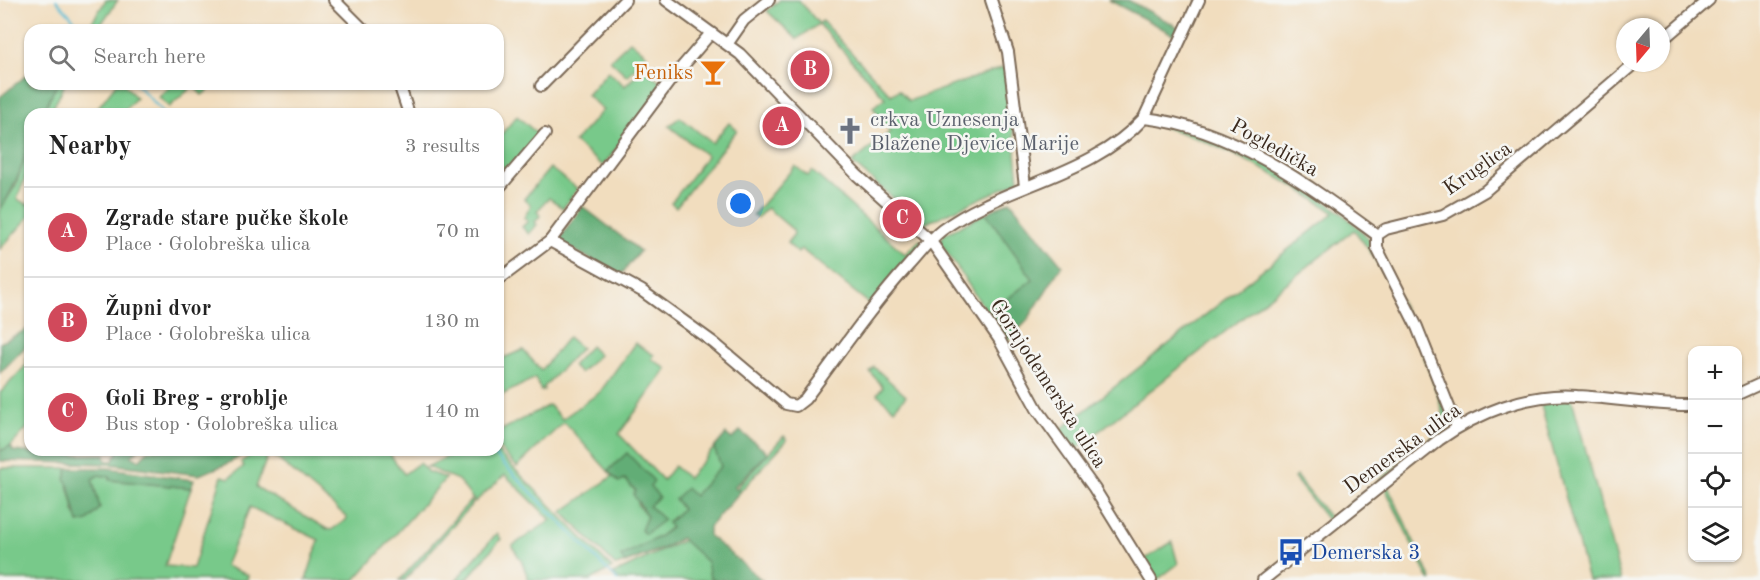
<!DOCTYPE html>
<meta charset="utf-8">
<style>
:root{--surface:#fff;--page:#f2f2f2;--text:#222;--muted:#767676;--line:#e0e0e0;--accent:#d1495b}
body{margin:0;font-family:"Old Standard TT",serif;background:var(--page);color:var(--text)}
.controls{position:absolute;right:18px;bottom:18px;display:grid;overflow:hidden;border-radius:12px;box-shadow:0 2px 4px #0004}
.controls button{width:54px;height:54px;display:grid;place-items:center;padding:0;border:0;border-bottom:2px solid var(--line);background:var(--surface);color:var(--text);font:30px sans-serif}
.compass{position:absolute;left:1616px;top:18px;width:54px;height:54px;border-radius:50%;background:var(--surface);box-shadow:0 2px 4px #0004;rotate:199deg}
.you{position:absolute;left:741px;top:204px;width:21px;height:21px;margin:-15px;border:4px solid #fff;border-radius:50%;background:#1a73e8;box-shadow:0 0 0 9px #1a73e833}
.badge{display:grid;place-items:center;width:39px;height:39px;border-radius:50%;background:var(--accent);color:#fff;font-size:20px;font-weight:700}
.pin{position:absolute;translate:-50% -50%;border:3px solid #fff;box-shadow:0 2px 6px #0006}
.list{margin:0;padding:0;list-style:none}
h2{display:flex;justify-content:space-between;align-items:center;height:78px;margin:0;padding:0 24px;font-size:26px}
h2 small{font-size:20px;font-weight:400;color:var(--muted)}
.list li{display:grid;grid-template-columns:39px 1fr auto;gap:18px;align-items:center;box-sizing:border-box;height:90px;padding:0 24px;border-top:2px solid var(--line)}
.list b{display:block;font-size:22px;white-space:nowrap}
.list p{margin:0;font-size:20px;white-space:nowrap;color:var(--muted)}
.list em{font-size:20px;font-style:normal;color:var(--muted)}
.icon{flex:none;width:33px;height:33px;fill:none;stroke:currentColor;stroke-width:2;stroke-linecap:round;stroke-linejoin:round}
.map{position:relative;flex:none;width:1760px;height:580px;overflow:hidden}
.search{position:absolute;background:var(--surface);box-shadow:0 2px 4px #0004;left:24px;top:24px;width:480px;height:66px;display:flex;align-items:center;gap:15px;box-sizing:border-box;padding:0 21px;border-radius:18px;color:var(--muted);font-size:22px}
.panel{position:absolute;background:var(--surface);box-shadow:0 2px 4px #0004;left:24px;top:108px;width:480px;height:348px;border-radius:18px}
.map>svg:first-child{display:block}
</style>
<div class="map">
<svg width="1760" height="580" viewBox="0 0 1760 580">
<rect width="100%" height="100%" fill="#f6f6f2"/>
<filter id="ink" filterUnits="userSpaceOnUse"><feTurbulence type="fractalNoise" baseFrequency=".0167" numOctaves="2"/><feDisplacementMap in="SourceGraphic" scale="12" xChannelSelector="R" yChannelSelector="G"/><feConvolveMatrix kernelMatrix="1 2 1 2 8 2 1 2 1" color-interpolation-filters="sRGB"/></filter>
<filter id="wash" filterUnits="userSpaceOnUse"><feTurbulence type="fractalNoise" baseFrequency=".008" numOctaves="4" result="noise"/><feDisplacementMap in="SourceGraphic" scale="24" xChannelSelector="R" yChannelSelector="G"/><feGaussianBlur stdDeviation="1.35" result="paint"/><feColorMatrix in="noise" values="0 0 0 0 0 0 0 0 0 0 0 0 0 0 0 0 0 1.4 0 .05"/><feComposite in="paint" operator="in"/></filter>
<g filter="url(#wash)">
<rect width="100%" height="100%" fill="#f1ddbe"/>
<g fill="#78c98a" stroke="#5a7a54" stroke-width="1.5" fill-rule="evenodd">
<path d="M106 0H118L97 30H94L90 25Z"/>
<path d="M780 0H799L819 24 822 21 891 95 899 90 909 101 1007 66 1019 181 924 224 852 163 890 132 873 107 885 98 819 24 797 39 767 11Z"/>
<path d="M630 41 647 55 627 76 610 60Z"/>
<path d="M643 68 665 85 603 166 574 142 603 110 587 95 608 71 625 86Z"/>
<path d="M57 84H65L50 114H42Z"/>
<path d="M116 84H124L136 98 121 114H93Z"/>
<path d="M173 84H216L202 95 193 86 169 107 159 97Z"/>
<path d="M517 116 540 136 509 172 498 162V138Z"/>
<path d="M680 117 712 143 729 123 737 130 676 207 671 203 707 156 669 126Z"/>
<path d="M1158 122C1216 130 1334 195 1370 241L1428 356 1451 426 1332 521H1328L1294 478 1296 476 1331 519 1446 426C1431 363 1395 281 1354 230L1074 451 1059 431 1334 213C1288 179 1202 134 1145 123Z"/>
<path d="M30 142V165L17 199 28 205 30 202V216L0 249V210L16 185Z"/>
<path d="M795 166 808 176 812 171 905 254 920 240 924 243 871 305 801 249 798 253 787 243 794 234 793 230 767 208 757 218 753 215Z"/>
<path d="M550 168 578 189 563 208 549 198 537 211 540 216 535 222 537 225 529 234 522 227 528 221 524 218 531 205 524 199Z"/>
<path d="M986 213 1033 279 988 314 940 242 943 235Z"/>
<path d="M568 337 581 348 543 388 544 390 541 391 535 378 498 397V360L523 350 541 370Z"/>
<path d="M635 343 654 355 652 359 667 369 619 434 663 480 674 466 688 478 714 448 721 466 694 496 675 500 682 509 668 522 671 527 657 538 622 556 625 563 616 566 562 512 613 476 619 482 625 479 636 492 633 494 639 501 637 504 647 516 641 530 645 534 663 520 649 506 650 486 627 453 608 471 564 422 517 467 498 447V432L549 405 562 419 600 392Z"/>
<path d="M590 346 599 355 580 373 572 366Z"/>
<path d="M30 356V425L11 446 0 451V393L28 363 26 360Z"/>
<path d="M874 367 906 396 894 409 877 394 883 387 870 372Z"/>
<path d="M1572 399 1621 580H1588L1540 402Z"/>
<path d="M784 436 787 440 740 492 736 489Z"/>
<path d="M258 450H387L404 474 419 463 428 472 446 478 355 580H306L319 540 250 507 225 566 248 575 247 580H0V468H68C64 483 73 496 74 512L88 521 100 508 92 478 99 475 111 477V480L191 488 165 566 193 568 222 476 229 478 244 466 241 462ZM269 452 347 517 346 520 331 530 327 529 256 487Z"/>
<path d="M461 450H496L612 568 591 580H529L521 560 512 546 551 520 505 475 475 502 458 480 427 467Z"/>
<path d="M1388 486 1432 580H1429L1385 488Z"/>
<path d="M471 500 473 503 405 580H400Z"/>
<path d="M497 533 501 539 466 580H456Z"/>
<path d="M684 540 708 562 710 577 715 580H619L613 574Z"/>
<path d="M1172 542 1178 564 1157 580 1145 559Z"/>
</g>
<g fill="#62ad76" stroke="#4e6c4a" stroke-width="1.5">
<path d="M1109 0H1128L1182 29 1178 37Z"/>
<path d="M30 72V84H57L42 114H30C30 152 20 178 0 210V97Z"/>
<path d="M1010 201 1062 265 1027 321 1007 341 988 314 1033 279 986 213Z"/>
<path d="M582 206 640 251 621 275 558 242Z"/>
<path d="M30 328V342L0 373V343Z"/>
<path d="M740 431 768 453 734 487 740 492 709 527V536L762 580H715L710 577 707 562 681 538 664 548 625 563 621 556 657 538 671 528 668 523 682 509 675 499 686 488 694 496 721 466 714 448 726 434 732 439Z"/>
<path d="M11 446 13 451 60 455 105 454 106 461H113L119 450H138L131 456 139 460 149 450H251L227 464 199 475 109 464 0 461V451Z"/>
<path d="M627 453 654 481 650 486 659 497 649 506 664 520 645 534 641 530 647 516 633 494 636 491 625 479 619 482 608 471Z"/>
<path d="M68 468H108L194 480 191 488 110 480V477L99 475 92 479 100 508 88 521 78 523 70 489 65 479Z"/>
</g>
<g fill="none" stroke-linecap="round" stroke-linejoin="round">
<g stroke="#55bad3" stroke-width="2">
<path d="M56 0 84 30"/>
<path d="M136 84 165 114"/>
<path d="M490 450 617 580"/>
</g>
</g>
</g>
<g filter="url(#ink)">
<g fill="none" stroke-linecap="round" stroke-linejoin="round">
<defs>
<g id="minor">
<path d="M334 0 364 30"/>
<path d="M666 0 740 54 857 175 930 240 999 339 1037 409 1094 488 1151 580"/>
<path d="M991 0 1008 52 1025 186"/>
<path d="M1661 41 1709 0"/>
<path d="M728 43 744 20 769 0"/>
<path d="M399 84 409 114"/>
<path d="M541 86 625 0"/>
<path d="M1144 118C1230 127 1309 185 1377 235"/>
<path d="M498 189 545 134"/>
<path d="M550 241 642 291 714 343 786 404 796 406 805 399C839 354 870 308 908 266 919 254 929 240 942 230 1004 184 1091 177 1144 118L1199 0"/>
<path d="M498 280 550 241 669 82 711 33"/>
<path d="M1738 394 1760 384"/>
<path d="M1457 427 1417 327 1377 248V235L1386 229 1443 215 1485 191 1635 63"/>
<path d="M1263 580 1439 440C1477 413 1529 392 1577 396 1616 398 1654 406 1692 405"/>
</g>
</defs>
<use href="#minor" stroke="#7b6956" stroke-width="14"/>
<use href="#minor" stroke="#fff" stroke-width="10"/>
</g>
</g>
<defs>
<symbol id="bar-bare" viewBox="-9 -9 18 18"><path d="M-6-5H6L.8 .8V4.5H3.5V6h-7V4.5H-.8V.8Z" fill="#e8710a" stroke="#f6f6f2" stroke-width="2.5" paint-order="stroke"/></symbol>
<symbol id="church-bare" viewBox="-9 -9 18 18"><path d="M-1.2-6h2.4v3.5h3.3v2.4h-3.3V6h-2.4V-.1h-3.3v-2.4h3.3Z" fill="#6b7280" stroke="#f6f6f2" stroke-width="2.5" paint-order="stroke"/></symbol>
<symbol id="bus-bare" viewBox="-9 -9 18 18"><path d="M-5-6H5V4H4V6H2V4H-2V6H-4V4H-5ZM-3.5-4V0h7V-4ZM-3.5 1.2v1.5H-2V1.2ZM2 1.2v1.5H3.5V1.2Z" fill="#1a4fb4" stroke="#f6f6f2" stroke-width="2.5" paint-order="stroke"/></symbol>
</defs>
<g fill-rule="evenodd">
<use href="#bar-bare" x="694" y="53" width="38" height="38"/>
<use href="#church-bare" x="831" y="112" width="38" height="38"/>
<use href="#bus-bare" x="1272" y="533" width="38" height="38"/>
</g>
<g text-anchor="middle" stroke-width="5" stroke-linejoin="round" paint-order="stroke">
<g font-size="21" fill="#c56008" stroke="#f6f6f2" text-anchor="end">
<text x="693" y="79">Feniks</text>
</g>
<g font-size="21" fill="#5b616d" stroke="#f6f6f2" text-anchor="start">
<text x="870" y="126">crkva Uznesenja<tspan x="870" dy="24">Blažene Djevice Marije</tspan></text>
</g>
<g font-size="21" fill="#3b2a1e" stroke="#f6f6f2">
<text transform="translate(1275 147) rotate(29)" y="7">Pogledička</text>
<text transform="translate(1477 168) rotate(-35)" y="7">Kruglica</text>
<text transform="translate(1049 383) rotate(57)" y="7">Gornjodemerska ulica</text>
<text transform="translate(1402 448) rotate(-36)" y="7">Demerska ulica</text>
</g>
<g font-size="21" fill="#164399" stroke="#f6f6f2" text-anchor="start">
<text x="1311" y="559">Demerska 3</text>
</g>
</g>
</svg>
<div class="controls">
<button>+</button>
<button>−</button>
<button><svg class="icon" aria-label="locate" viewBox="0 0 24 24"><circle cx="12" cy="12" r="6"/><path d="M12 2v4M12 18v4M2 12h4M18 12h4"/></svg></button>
<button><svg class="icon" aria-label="layers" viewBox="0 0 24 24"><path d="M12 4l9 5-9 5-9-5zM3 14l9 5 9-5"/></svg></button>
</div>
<svg class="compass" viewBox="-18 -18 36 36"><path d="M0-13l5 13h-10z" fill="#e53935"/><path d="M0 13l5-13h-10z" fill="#767676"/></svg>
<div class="you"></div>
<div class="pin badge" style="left:782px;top:126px">A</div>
<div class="pin badge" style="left:810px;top:70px">B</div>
<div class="pin badge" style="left:902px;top:219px">C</div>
<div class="search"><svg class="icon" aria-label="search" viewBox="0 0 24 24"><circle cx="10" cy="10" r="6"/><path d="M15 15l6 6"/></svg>Search here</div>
<section class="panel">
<h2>Nearby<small>3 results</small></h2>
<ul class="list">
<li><span class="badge">A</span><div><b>Zgrade stare pučke škole</b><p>Place · Golobreška ulica</p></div><em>70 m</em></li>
<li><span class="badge">B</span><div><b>Župni dvor</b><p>Place · Golobreška ulica</p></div><em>130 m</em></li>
<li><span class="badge">C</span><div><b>Goli Breg - groblje</b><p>Bus stop · Golobreška ulica</p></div><em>140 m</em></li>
</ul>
</section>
</div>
